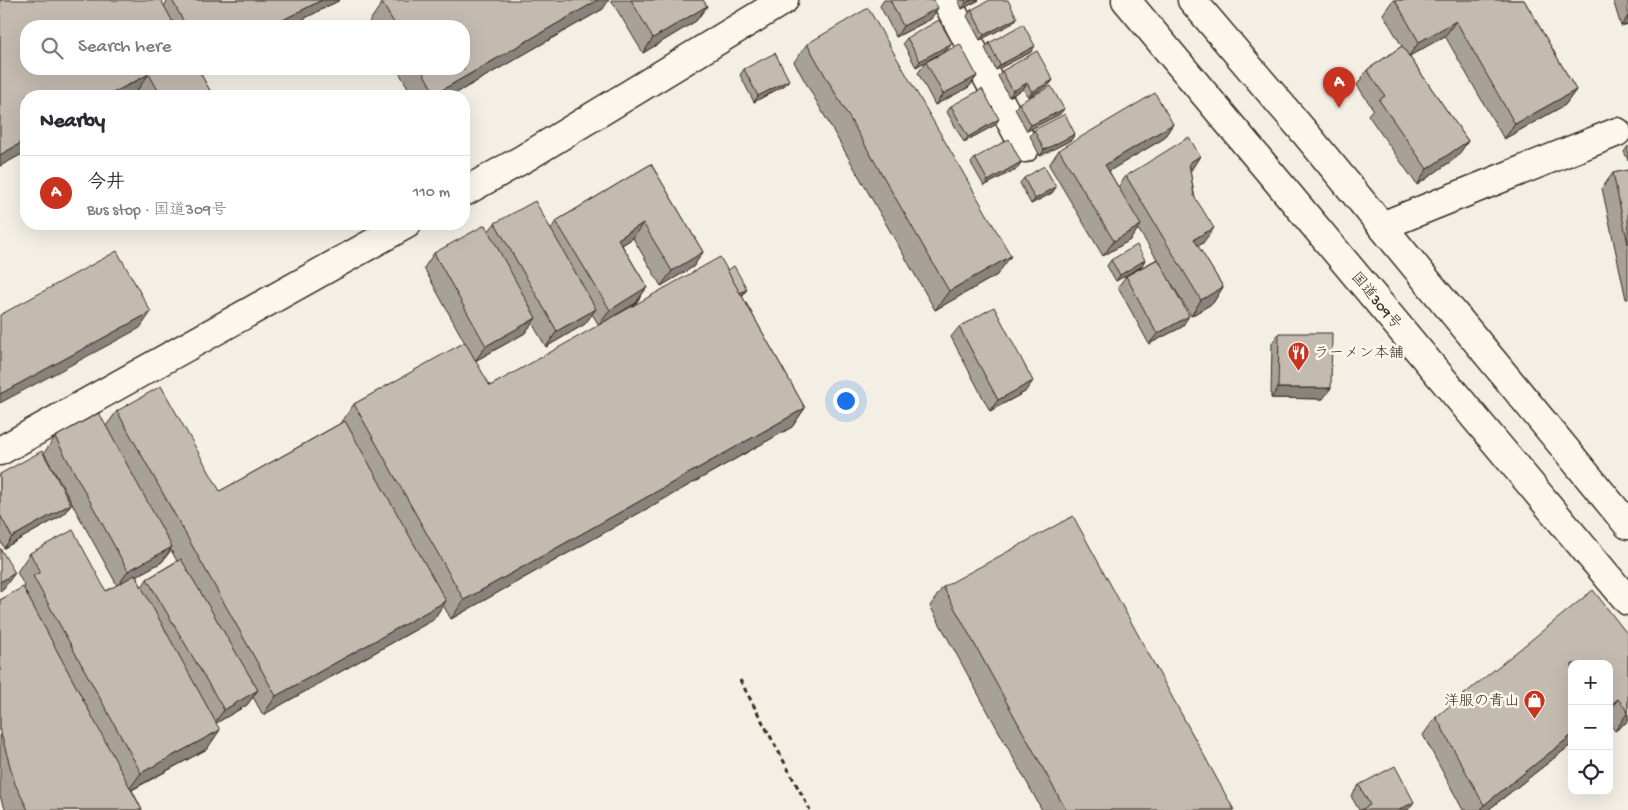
<!DOCTYPE html>
<meta charset="utf-8">
<style>
:root{--surface:#fff;--page:#f2f2f3;--text:#2b2b33;--muted:#7c7c81;--line:#e1e1e2;--accent:#c8321e}
body{margin:0;font-family:"Gochi Hand","Klee One",sans-serif;background:var(--page);color:var(--text)}
.controls{position:absolute;right:15px;bottom:15px;display:grid;overflow:hidden;border-radius:10px;box-shadow:0 5px 20px #0002}
.controls button{width:45px;height:45px;display:grid;place-items:center;padding:0;border:0;border-bottom:1px solid var(--line);background:var(--surface);color:var(--text);font:25px sans-serif}
.you{position:absolute;left:845px;top:400px;width:18px;height:18px;margin:-12px;border:4px solid #fff;border-radius:50%;background:#1a73e8;box-shadow:0 0 0 8px #1a73e833}
.badge{display:grid;place-items:center;width:32px;height:32px;border-radius:50%;background:var(--accent);color:#fff;font-size:16px;font-weight:700}
.pin{position:absolute;translate:-50% -41px;filter:drop-shadow(0 1px 2px #0008)}
.pin::after{content:'';position:absolute;top:26px;width:18px;height:15px;background:inherit;clip-path:polygon(0 0,100% 0,50% 100%)}
.list{margin:0;padding:0;list-style:none}
h2{display:flex;justify-content:space-between;align-items:center;height:65px;margin:0;padding:0 20px;font-size:21px}
h2 small{font-size:16px;font-weight:400;color:var(--muted)}
.list li{display:grid;grid-template-columns:32px 1fr auto;gap:15px;align-items:center;box-sizing:border-box;height:75px;padding:0 20px;border-top:1px solid var(--line)}
.list b{display:block;font-size:19px;white-space:nowrap}
.list p{margin:0;font-size:16px;white-space:nowrap;color:var(--muted)}
.list em{font-size:16px;font-style:normal;color:var(--muted)}
.icon{flex:none;width:28px;height:28px;fill:none;stroke:currentColor;stroke-width:2;stroke-linecap:round;stroke-linejoin:round}
.map{position:relative;flex:none;width:1628px;height:810px;overflow:hidden}
.search{position:absolute;background:var(--surface);box-shadow:0 5px 20px #0002;left:20px;top:20px;width:450px;height:55px;display:flex;align-items:center;gap:12px;box-sizing:border-box;padding:0 18px;border-radius:20px;color:var(--muted);font-size:19px}
.panel{position:absolute;background:var(--surface);box-shadow:0 5px 20px #0002;left:20px;top:90px;width:450px;height:140px;border-radius:20px}
.map>svg:first-child{display:block}
</style>
<div class="map">
<svg width="1628" height="810" viewBox="0 0 1628 810">
<rect width="100%" height="100%" fill="#f3efe4"/>
<filter id="ink" filterUnits="userSpaceOnUse"><feTurbulence type="fractalNoise" baseFrequency=".02" numOctaves="2"/><feDisplacementMap in="SourceGraphic" scale="10" xChannelSelector="R" yChannelSelector="G"/><feConvolveMatrix kernelMatrix="1 2 1 2 8 2 1 2 1" color-interpolation-filters="sRGB"/></filter>
<g filter="url(#ink)">
<g fill="none" stroke-linecap="round" stroke-linejoin="round">
<defs>
<g id="minor">
<path d="M946 0 1025 148"/>
<path d="M464 192 523 159 784 0"/>
<path d="M1382 226 1617 132"/>
<path d="M0 451 407 224"/>
</g>
<g id="highway">
<path d="M1126 0 1628 601"/>
<path d="M1192 0 1306 134 1628 525"/>
</g>
</defs>
<use href="#minor" stroke="#3b2a1e" stroke-width="31"/>
<use href="#highway" stroke="#3b2a1e" stroke-width="31"/>
<path stroke="#3b2a1e" stroke-width="3" stroke-dasharray="5 4" stroke-linecap="butt" d="M740 680 810 810"/>
<use href="#minor" stroke="#fbf7ec" stroke-width="28"/>
<use href="#highway" stroke="#fbf7ec" stroke-width="28"/>
</g>
<g fill="#a8a197" stroke="#3b2a1e" fill-rule="evenodd">
<path d="M0 0 164 6 168 0H340L290 26H26V69H208L200 73 213 96H138L136 92 0 166Z"/>
<path d="M611 0H703L707 6 696 21 643 53Z"/>
<path d="M884 0H934L931 19 896 37 880 6Z"/>
<path d="M958 0H979L962 9Z"/>
<path d="M1393 0H1524L1576 90 1565 105 1504 139 1445 36 1409 56 1468 141 1457 157 1417 185 1368 115 1373 109 1357 85 1367 70 1402 46 1383 14Z"/>
<path d="M1613 0H1628V24L1621 26Z"/>
<path d="M382 3 603 9 451 96H413L397 69H464V26H372L369 22Z"/>
<path d="M971 10 1017 18 1013 23 980 40 967 16Z"/>
<path d="M907 38 948 49 916 67 903 43Z"/>
<path d="M989 43 1031 52 996 70 985 48Z"/>
<path d="M807 44 997 275 935 310 794 62Z"/>
<path d="M926 62 977 76 969 87 935 105 918 73Z"/>
<path d="M744 69 785 85 754 102 740 75Z"/>
<path d="M1002 71 1053 80 1049 85 1028 97 1023 89 1009 97 998 76Z"/>
<path d="M1019 103 1060 114 1027 131 1015 109Z"/>
<path d="M951 106 995 125 964 142 947 112Z"/>
<path d="M1173 124 1163 139 1109 171 1118 187 1126 176 1200 156 1190 171 1203 243 1198 246 1223 287 1213 303 1191 316 1172 284 1182 327 1149 344 1118 287 1126 276 1157 259 1138 229 1130 240 1103 256 1049 165 1059 150Z"/>
<path d="M1034 130 1075 134 1071 140 1040 156 1030 136Z"/>
<path d="M1628 146V160L1624 152Z"/>
<path d="M975 158 1021 162 1018 168 984 186 971 163Z"/>
<path d="M651 164 703 252 693 267 661 286 633 238 622 245 647 287 636 303 599 325 592 314 585 324 546 347 532 323 525 333 475 361 490 386 727 270 747 289 743 295 742 296 805 408 792 427 451 619 443 605 433 620 263 715 253 697 247 705 216 723 207 749 132 790 142 810H6L2 802 0 796V600L24 588 25 587 17 572 30 553 106 591 117 585 44 453 55 437 106 426 117 411 220 491 341 423 354 404 465 343 424 268 434 253 488 232 495 223 551 229 556 221ZM171 550 177 561 147 579 142 587 136 576 162 562Z"/>
<path d="M1628 170V299H1626L1602 188 1613 173Z"/>
<path d="M1024 178 1056 187 1052 193 1031 204 1020 183Z"/>
<path d="M1111 260 1142 266 1116 281 1107 266Z"/>
<path d="M959 327 1025 392 990 411 951 337Z"/>
<path d="M1279 333 1323 399 1271 398 1272 343Z"/>
<path d="M0 474 71 504 63 515 4 548 0 540Z"/>
<path d="M943 587 1234 810H1042L930 606Z"/>
<path d="M1628 635V721L1615 731 1609 723V664L1572 744 1488 810H1463L1423 735 1436 717Z"/>
<path d="M1359 785 1408 810H1359L1351 796Z"/>
</g>
<g fill="#88837b" stroke="#3b2a1e">
<path d="M322 0H340L290 26H271Z"/>
<path d="M598 0H609L603 9 451 96H434L435 94Z"/>
<path d="M972 0H979L962 9 966 3Z"/>
<path d="M707 6 696 21 643 53 653 38Z"/>
<path d="M938 8 931 19 896 37 903 26Z"/>
<path d="M1628 16V24L1621 26Z"/>
<path d="M1017 18 1013 23 980 40 984 35Z"/>
<path d="M1456 21 1445 36 1408 57 1419 42Z"/>
<path d="M952 43 948 49 916 67 920 61Z"/>
<path d="M1035 46 1031 52 996 70 1000 65Z"/>
<path d="M199 69H208L194 77Z"/>
<path d="M149 74 136 92 129 96H107Z"/>
<path d="M977 76 969 87 935 105 943 94Z"/>
<path d="M789 80 785 85 754 102 758 96Z"/>
<path d="M1053 80 1049 85 1028 97 1032 92Z"/>
<path d="M1027 83 1023 89 1009 97 1013 91Z"/>
<path d="M1576 90 1565 105 1504 139 1515 124Z"/>
<path d="M1064 109 1060 114 1027 131 1031 125Z"/>
<path d="M999 119 995 125 964 142 968 137Z"/>
<path d="M1173 124 1163 139 1094 180 1105 165Z"/>
<path d="M1075 134 1071 140 1040 156 1044 150Z"/>
<path d="M26 140V152L0 166V155Z"/>
<path d="M1468 141 1457 157 1417 185 1427 169Z"/>
<path d="M1200 156 1190 172 1189 163Z"/>
<path d="M1021 162 1018 168 984 186 988 181Z"/>
<path d="M1056 187 1052 193 1031 204 1035 199Z"/>
<path d="M643 223 633 238 607 254 618 239Z"/>
<path d="M1141 225 1130 240 1103 256 1114 241Z"/>
<path d="M1214 228 1203 243 1184 255 1194 239Z"/>
<path d="M703 252 693 267 661 286 672 271Z"/>
<path d="M1011 256 997 275 935 310 949 291Z"/>
<path d="M1145 260 1142 266 1116 281 1120 275Z"/>
<path d="M647 287 636 303 599 325 610 310Z"/>
<path d="M1223 287 1213 303 1191 316 1201 300Z"/>
<path d="M747 289 743 295 730 303 734 297Z"/>
<path d="M596 309 585 324 546 347 557 331Z"/>
<path d="M151 312 140 328 0 403V394Z"/>
<path d="M1189 316 1182 327 1149 344 1157 334Z"/>
<path d="M536 318 525 333 475 361 486 346Z"/>
<path d="M1033 381 1025 392 990 411 998 400Z"/>
<path d="M1278 388H1331L1323 399 1271 398Z"/>
<path d="M805 408 792 427 451 619 464 600Z"/>
<path d="M71 504 63 515 4 548 12 537Z"/>
<path d="M172 547 162 562 118 586 128 571Z"/>
<path d="M15 573 4 588 0 591V582Z"/>
<path d="M446 601 433 620 263 715 276 696Z"/>
<path d="M258 690 247 705 213 725 224 710Z"/>
<path d="M1618 699 1609 711V706Z"/>
<path d="M1628 712V721L1615 731Z"/>
<path d="M220 730 207 749 127 792 141 773Z"/>
<path d="M1572 735V744L1488 810H1481L1484 805Z"/>
<path d="M1414 802 1408 810H1399Z"/>
</g>
<g fill="#c3bbb0" stroke="#3b2a1e">
<path d="M0 0H161L175 26H26V69H198L213 96H161L149 74 107 96H26V140L0 155Z"/>
<path d="M172 0H322L271 26H186Z"/>
<path d="M387 0H598L435 94 421 69H464V26H396L382 3Z"/>
<path d="M631 0H703L707 6 653 38Z"/>
<path d="M890 0H934L938 8 903 26Z"/>
<path d="M965 0H972L966 3Z"/>
<path d="M990 0H1008L1017 18 984 35 971 10Z"/>
<path d="M1395 0H1524L1576 90 1515 124 1456 21 1419 42Z"/>
<path d="M868 8 1011 256 949 291 807 44Z"/>
<path d="M939 20 952 43 920 61 907 38Z"/>
<path d="M1023 24 1035 46 1000 65 989 43Z"/>
<path d="M960 44 977 76 943 94 926 62Z"/>
<path d="M1402 46 1468 141 1427 169 1379 100 1385 96 1367 70Z"/>
<path d="M1037 51 1053 80 1032 92 1027 83 1013 91 1002 71Z"/>
<path d="M775 53 789 80 758 96 744 69Z"/>
<path d="M1051 86 1064 109 1031 125 1019 103Z"/>
<path d="M982 89 999 119 968 137 951 106Z"/>
<path d="M1155 93 1173 124 1105 165 1141 225 1114 241 1059 150Z"/>
<path d="M1065 114 1075 134 1044 150 1034 130Z"/>
<path d="M1189 137 1200 156 1189 163 1194 196 1214 228 1194 239 1223 287 1201 300 1126 176Z"/>
<path d="M1009 139 1021 162 988 181 975 158Z"/>
<path d="M651 164 703 252 672 271 643 223 618 239 647 287 610 310 556 221Z"/>
<path d="M1044 166 1056 187 1035 199 1024 178Z"/>
<path d="M1628 170V244L1613 173Z"/>
<path d="M535 201 596 309 557 331 495 223Z"/>
<path d="M485 225 536 318 486 346 434 253Z"/>
<path d="M1137 245 1145 260 1120 275 1111 260Z"/>
<path d="M117 251 151 312 0 394V315Z"/>
<path d="M720 257 805 408 464 600 354 404 465 342 490 386Z"/>
<path d="M1158 259 1189 316 1157 334 1126 276Z"/>
<path d="M734 266 747 289 740 293 727 270Z"/>
<path d="M994 307 1033 381 998 400 959 327Z"/>
<path d="M1279 333H1332L1331 388H1278Z"/>
<path d="M161 386 220 491 345 421 446 601 276 696 117 411Z"/>
<path d="M99 413 172 547 128 571 55 437Z"/>
<path d="M42 451 71 504 12 537 0 515V474Z"/>
<path d="M1073 516 1234 810H1066L943 587Z"/>
<path d="M73 530 106 591 135 575 220 730 141 773 33 576 40 572 30 553Z"/>
<path d="M0 548 15 573 0 582Z"/>
<path d="M181 559 258 690 224 710 147 579Z"/>
<path d="M23 587 142 810H28L15 784 0 730V600Z"/>
<path d="M1593 590 1628 635V712L1618 699 1609 706V664H1572V735L1484 805 1436 717Z"/>
<path d="M1395 766 1414 802 1399 810H1361L1370 805 1359 785Z"/>
</g>
</g>
<defs>
<symbol id="restaurant-pin" viewBox="-11 -11 22 30"><path d="M0 17L-7.5 6A9.5 9.5 0 1 1 7.5 6Z" fill="#c8321e" stroke="#fbf7ec"/><path d="M-5-6h1v4h1v-4h1v4h1v-4h1v5L-1.5 .5V6h-2V.5L-5-1ZM5-6V6H3V1.5H1.5Q1.5-4 5-6Z" fill="#fff"/></symbol>
<symbol id="shop-pin" viewBox="-11 -11 22 30"><path d="M0 17L-7.5 6A9.5 9.5 0 1 1 7.5 6Z" fill="#c8321e" stroke="#fbf7ec"/><path d="M-5-2.5h2.3a2.7 3.5 0 0 1 5.4 0H5L5.5 6h-11ZM-1.5-2.5h3a1.5 2.3 0 0 0-3 0Z" fill="#fff"/></symbol>
</defs>
<g fill-rule="evenodd">
<use href="#restaurant-pin" x="1286" y="340" width="25" height="34"/>
<use href="#shop-pin" x="1522" y="688" width="25" height="34"/>
</g>
<g text-anchor="middle" stroke-width="5" stroke-linejoin="round" paint-order="stroke">
<g font-size="15" fill="#3b2a1e" stroke="#fbf7ec">
<text transform="translate(1377 300) rotate(50)" y="5">国道309号</text>
</g>
<g font-size="15" fill="#3b2a1e" stroke="#fbf7ec" text-anchor="start">
<text x="1314" y="357">ラーメン本舗</text>
<text x="1519" y="705" text-anchor="end">洋服の青山</text>
</g>
</g>
</svg>
<div class="controls">
<button>+</button>
<button>−</button>
<button><svg class="icon" aria-label="locate" viewBox="0 0 24 24"><circle cx="12" cy="12" r="6"/><path d="M12 2v4M12 18v4M2 12h4M18 12h4"/></svg></button>
</div>
<div class="you"></div>
<div class="pin badge" style="left:1339px;top:108px">A</div>
<div class="search"><svg class="icon" aria-label="search" viewBox="0 0 24 24"><circle cx="10" cy="10" r="6"/><path d="M15 15l6 6"/></svg>Search here</div>
<section class="panel">
<h2>Nearby<small></small></h2>
<ul class="list">
<li><span class="badge">A</span><div><b>今井</b><p>Bus stop · 国道309号</p></div><em>110 m</em></li>
</ul>
</section>
</div>
